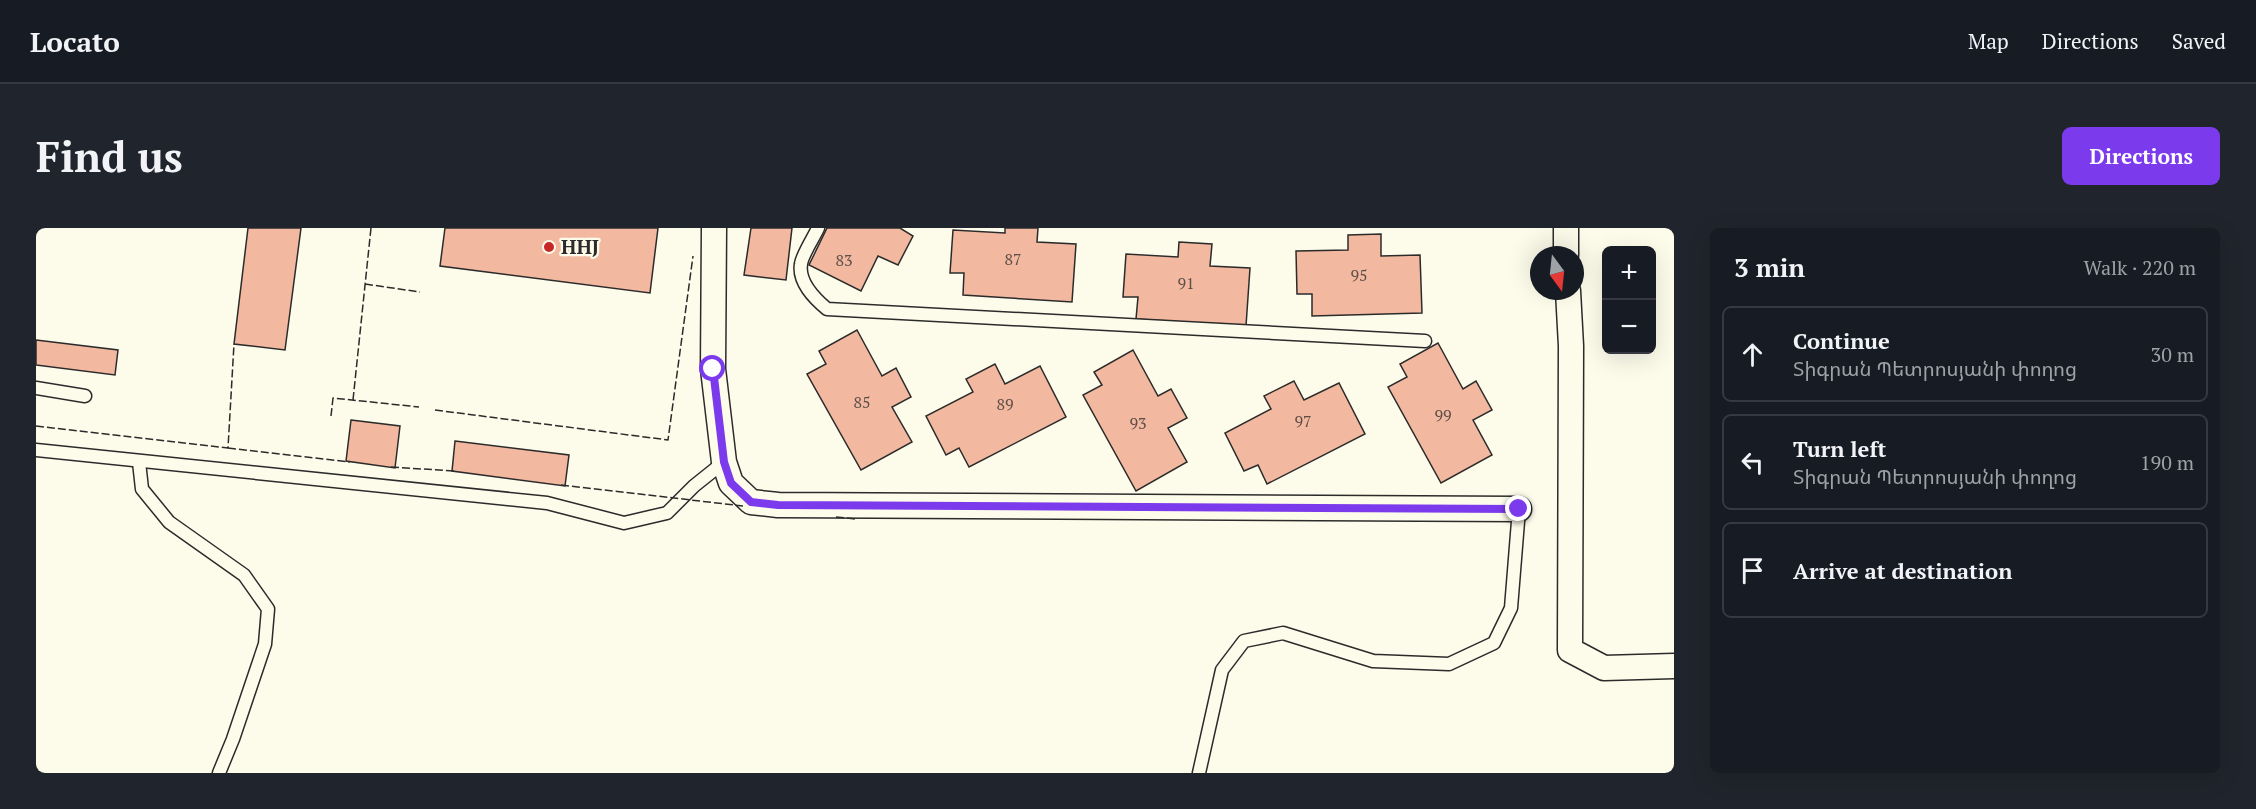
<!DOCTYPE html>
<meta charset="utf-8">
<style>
:root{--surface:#171b24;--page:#20242c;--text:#f1f3f6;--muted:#9ea1a6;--line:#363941;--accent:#7c3aed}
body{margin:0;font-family:"PT Serif","Noto Sans Armenian",serif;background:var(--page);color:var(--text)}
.controls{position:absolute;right:18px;top:18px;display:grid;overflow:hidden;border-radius:9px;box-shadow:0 6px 24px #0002}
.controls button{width:54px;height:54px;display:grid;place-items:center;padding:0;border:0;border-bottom:2px solid var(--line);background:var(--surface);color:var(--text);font:30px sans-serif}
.compass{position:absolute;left:1494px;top:18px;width:54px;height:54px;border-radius:50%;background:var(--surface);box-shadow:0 6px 24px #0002;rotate:165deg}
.stop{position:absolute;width:18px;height:18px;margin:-14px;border:4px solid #7c3aed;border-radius:50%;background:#fff}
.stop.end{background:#7c3aed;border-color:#fff;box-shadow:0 2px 6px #0008}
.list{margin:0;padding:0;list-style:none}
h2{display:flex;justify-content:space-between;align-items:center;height:78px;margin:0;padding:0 24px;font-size:26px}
h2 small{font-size:20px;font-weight:400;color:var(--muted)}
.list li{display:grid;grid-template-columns:39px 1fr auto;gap:18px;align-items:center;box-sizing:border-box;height:96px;margin:0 12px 12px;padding:0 12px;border:2px solid var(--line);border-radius:9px}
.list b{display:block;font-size:22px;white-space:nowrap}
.list p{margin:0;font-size:20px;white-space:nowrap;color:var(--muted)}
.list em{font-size:20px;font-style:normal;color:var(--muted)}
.icon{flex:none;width:33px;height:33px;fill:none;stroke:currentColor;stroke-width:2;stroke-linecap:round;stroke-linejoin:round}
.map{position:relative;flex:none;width:1638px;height:545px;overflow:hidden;border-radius:9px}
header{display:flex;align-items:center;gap:36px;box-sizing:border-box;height:84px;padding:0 30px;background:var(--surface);border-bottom:2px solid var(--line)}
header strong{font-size:28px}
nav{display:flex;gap:33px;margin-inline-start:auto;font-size:21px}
.intro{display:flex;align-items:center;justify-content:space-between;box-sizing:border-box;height:144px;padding:0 36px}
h1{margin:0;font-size:42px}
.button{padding:15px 27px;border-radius:9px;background:var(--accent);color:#fff;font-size:21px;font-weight:700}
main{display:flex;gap:36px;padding:0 36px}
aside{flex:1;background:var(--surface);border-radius:9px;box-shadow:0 6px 24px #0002}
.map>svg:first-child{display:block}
</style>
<header>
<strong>Locato</strong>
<nav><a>Map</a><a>Directions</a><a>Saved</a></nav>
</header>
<div class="intro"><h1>Find us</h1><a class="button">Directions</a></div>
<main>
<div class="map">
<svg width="1638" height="545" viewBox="0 0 1638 545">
<rect width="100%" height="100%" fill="#fdfbea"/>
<g fill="#f2b8a0" stroke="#2b2b2b" stroke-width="1.5">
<path d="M212 0H265L249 122 198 116Z"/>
<path d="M409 0H622L614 65 404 38Z"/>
<path d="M715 0H756L750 52 708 47Z"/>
<path d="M791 0H864L877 8 862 37 842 28 825 63 773 37Z"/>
<path d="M969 0H1002L1001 14 1040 16 1036 74 927 67 928 45H914L917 2 969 5Z"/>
<path d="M1345 6V28L1384 27 1386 85 1276 88V66H1261L1260 23 1312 22V7Z"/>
<path d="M1143 14 1176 16 1174 38 1214 40 1210 98 1100 91 1102 69H1087L1090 26 1142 29Z"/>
<path d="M821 102 846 148 860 140 875 169 856 179 876 214 825 242 771 146 790 136 783 123Z"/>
<path d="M0 112 82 122 79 147 0 137Z"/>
<path d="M1402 115 1427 161 1440 153 1456 182 1437 192 1456 227 1405 255 1352 159 1371 149 1364 136Z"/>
<path d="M1097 122 1122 168 1135 161 1151 190 1132 200 1151 234 1100 263 1047 167 1066 157 1058 144Z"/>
<path d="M959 136 969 156 1004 138 1030 189 933 239 923 220 910 227 890 188 937 164 930 151Z"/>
<path d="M1258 153 1268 172 1303 155 1329 206 1231 256 1222 237 1208 243 1189 205 1235 181 1228 168Z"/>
<path d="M315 192 364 198 359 240 310 233Z"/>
<path d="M419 213 533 227 529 258 416 243Z"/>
</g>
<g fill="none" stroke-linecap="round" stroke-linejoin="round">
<defs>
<g id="service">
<path d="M782 0C778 9 766 27 765 36 762 54 778 70 791 81L1389 113"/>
<path d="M0 160 49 168"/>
<path d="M0 222 511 275 588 295 631 285 658 258 688 234"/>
<path d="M103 234 106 261 133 294 208 347 232 381 229 416 197 511 183 545"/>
<path d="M1163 545 1186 442 1208 413 1247 405 1337 433 1413 436 1458 415 1475 380 1483 281"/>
</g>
<g id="minor">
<path d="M678 0 677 141 688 234 695 255 715 274 742 277 1483 281"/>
<path d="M1530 0V27"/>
<path d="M1532 63 1535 118 1534 422 1568 440 1638 438"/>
</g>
</defs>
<use href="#service" stroke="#2b2b2b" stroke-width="15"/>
<use href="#minor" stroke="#2b2b2b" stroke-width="27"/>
<use href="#service" stroke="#fdfbea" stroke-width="12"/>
<use href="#minor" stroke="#fdfbea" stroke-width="24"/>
<g stroke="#2b2b2b" stroke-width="1.5" stroke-dasharray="8 3" stroke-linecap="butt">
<path d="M329 56 384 64"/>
<path d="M317 172 335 0"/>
<path d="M399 182 632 212 657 28"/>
<path d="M295 188 297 170 383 179"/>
<path d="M0 198 192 220 198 116"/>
<path d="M192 220 314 234"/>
<path d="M355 239 418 243"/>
<path d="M525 257 707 278"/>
<path d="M800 289 820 291"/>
</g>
</g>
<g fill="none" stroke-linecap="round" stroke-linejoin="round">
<path stroke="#7c3aed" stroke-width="8" d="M677 141 688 234 695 255 715 274 742 277 1483 281"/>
</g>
<circle fill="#c62828" stroke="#fdfbea" stroke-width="2" cx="513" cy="19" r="6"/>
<g text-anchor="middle" stroke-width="4.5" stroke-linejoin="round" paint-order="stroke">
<g font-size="16" fill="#5d4e48">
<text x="977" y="37">87</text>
<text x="808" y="38">83</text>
<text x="1323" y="53">95</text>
<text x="1150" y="61">91</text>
<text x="826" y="180">85</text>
<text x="969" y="182">89</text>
<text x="1407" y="193">99</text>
<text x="1267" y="199">97</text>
<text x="1102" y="201">93</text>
</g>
<g font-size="20" font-weight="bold" fill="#2b2b2b" stroke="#fdfbea" text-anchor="start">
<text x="525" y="26">HHJ</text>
</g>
</g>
</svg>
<div class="controls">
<button>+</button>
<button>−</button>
</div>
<svg class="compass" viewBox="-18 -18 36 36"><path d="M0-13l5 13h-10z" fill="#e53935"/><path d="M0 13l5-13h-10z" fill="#9ea1a6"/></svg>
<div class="stop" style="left:677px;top:141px"></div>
<div class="stop end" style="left:1483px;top:281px"></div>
</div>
<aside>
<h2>3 min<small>Walk · 220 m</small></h2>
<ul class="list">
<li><svg class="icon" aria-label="ahead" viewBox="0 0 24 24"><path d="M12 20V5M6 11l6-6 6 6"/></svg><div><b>Continue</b><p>Տիգրան Պետրոսյանի փողոց</p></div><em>30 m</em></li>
<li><svg class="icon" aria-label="left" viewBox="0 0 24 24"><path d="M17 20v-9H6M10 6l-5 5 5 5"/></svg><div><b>Turn left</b><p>Տիգրան Պետրոսյանի փողոց</p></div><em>190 m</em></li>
<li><svg class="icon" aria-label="arrive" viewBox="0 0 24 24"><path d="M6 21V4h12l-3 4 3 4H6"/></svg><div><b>Arrive at destination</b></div></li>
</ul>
</aside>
</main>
